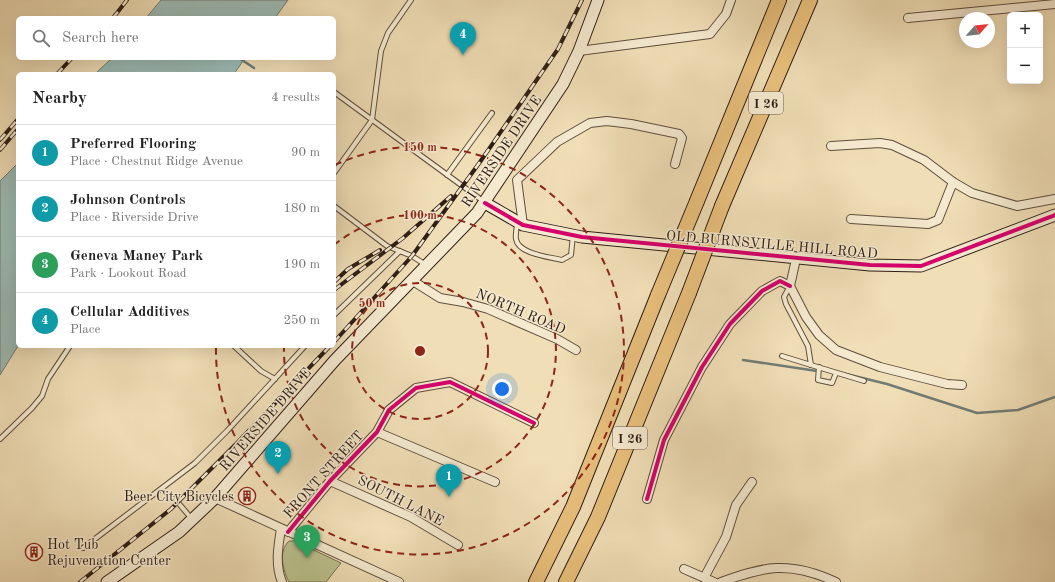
<!DOCTYPE html>
<meta charset="utf-8">
<style>
:root{--surface:#fff;--page:#f6f6f6;--text:#222;--muted:#767676;--line:#e0e0e0;--accent:#b45309}
body{margin:0;font-family:"Old Standard TT",serif;background:var(--page);color:var(--text)}
.controls{position:absolute;right:12px;top:12px;display:grid;overflow:hidden;border-radius:6px;box-shadow:0 4px 16px #0002}
.controls button{width:36px;height:36px;display:grid;place-items:center;padding:0;border:0;border-bottom:1px solid var(--line);background:var(--surface);color:var(--text);font:20px sans-serif}
.compass{position:absolute;left:959px;top:12px;width:36px;height:36px;border-radius:50%;background:var(--surface);box-shadow:0 4px 16px #0002;rotate:62deg}
.you{position:absolute;left:502px;top:389px;width:14px;height:14px;margin:-10px;border:3px solid #fff;border-radius:50%;background:#1a73e8;box-shadow:0 0 0 6px #1a73e833}
.badge{display:grid;place-items:center;width:26px;height:26px;border-radius:50%;background:var(--accent);color:#fff;font-size:13px;font-weight:700}
.pin{position:absolute;translate:-50% -33px;filter:drop-shadow(0 1px 2px #0008)}
.pin::after{content:'';position:absolute;top:21px;width:14px;height:12px;background:inherit;clip-path:polygon(0 0,100% 0,50% 100%)}
.list{margin:0;padding:0;list-style:none}
h2{display:flex;justify-content:space-between;align-items:center;height:52px;margin:0;padding:0 16px;font-size:17px}
h2 small{font-size:13px;font-weight:400;color:var(--muted)}
.list li{display:grid;grid-template-columns:26px 1fr auto;gap:12px;align-items:center;box-sizing:border-box;height:56px;padding:0 16px;border-top:1px solid var(--line)}
.list b{display:block;font-size:15px;white-space:nowrap}
.list p{margin:0;font-size:13px;white-space:nowrap;color:var(--muted)}
.list em{font-size:13px;font-style:normal;color:var(--muted)}
.icon{flex:none;width:22px;height:22px;fill:none;stroke:currentColor;stroke-width:2;stroke-linecap:round;stroke-linejoin:round}
.map{position:relative;flex:none;width:1055px;height:582px;overflow:hidden}
.search{position:absolute;background:var(--surface);box-shadow:0 4px 16px #0002;left:16px;top:16px;width:320px;height:44px;display:flex;align-items:center;gap:10px;box-sizing:border-box;padding:0 14px;border-radius:6px;color:var(--muted);font-size:15px}
.panel{position:absolute;background:var(--surface);box-shadow:0 4px 16px #0002;left:16px;top:72px;width:320px;height:276px;border-radius:6px}
.map>svg:first-child{display:block}
</style>
<div class="map">
<svg width="1055" height="582" viewBox="0 0 1055 582">
<rect width="100%" height="100%" fill="#f0deb6"/>
<filter id="stains"><feTurbulence type="fractalNoise" baseFrequency=".005" numOctaves="4"/><feColorMatrix values="0 0 0 0 .2 0 0 0 0 .09 0 0 0 0 .02 0 0 0 .5 -.17"/></filter>
<radialGradient id="worn" r=".72"><stop offset=".6" stop-color="#630" stop-opacity="0"/><stop offset="1" stop-color="#630" stop-opacity=".3"/></radialGradient>
<path fill="#bac18d" stroke="#747052" d="M289 541H295L341 563 326 582H289C283 571 278 551 289 541Z"/>
<g fill="#9cbbb5" stroke="#707c75">
<path d="M161 0H288L275 18H146Z"/>
<path d="M112 58H245L234 74H95Z"/>
<path d="M18 163V346L0 375V181Z"/>
</g>
<g fill="none" stroke-linecap="round" stroke-linejoin="round">
<g stroke="#707c75" stroke-width="2.5">
<path d="M239 58 254 68"/>
<path d="M743 360 817 371"/>
<path d="M842 373 887 384 977 413 1018 410 1055 397"/>
</g>
<defs>
<g id="lane">
<path d="M334 92 483 201"/>
<path d="M334 173 372 120 381 51 388 33 411 0"/>
<path d="M447 175 492 113"/>
<path d="M334 206 387 246 412 256 426 265"/>
<path d="M517 223C517 228 515 235 516 239 518 254 550 257 562 260L571 255 573 235"/>
<path d="M334 315 400 251"/>
<path d="M234 346 261 371 275 379"/>
<path d="M782 356 811 365 808 346 786 304 784 297 790 286"/>
<path d="M811 365 864 381"/>
<path d="M819 367 818 380 832 383 836 373"/>
<path d="M0 439 32 408 42 396 48 379 70 346"/>
<path d="M175 499 191 518"/>
<path d="M83 548 195 463 227 431 305 346"/>
</g>
<g id="street">
<path d="M908 18 1055 4"/>
<path d="M579 51 710 34 726 14 731 0"/>
<path d="M831 146 880 143 892 145 924 160 953 182 972 193 1017 206 1055 199"/>
<path d="M851 219 928 224 938 220 953 182"/>
<path d="M523 225 517 180 557 142 590 123 607 121 631 124 679 134 682 138 675 164"/>
<path d="M796 259 790 286 806 317 819 335 836 350 880 367 947 384 962 385"/>
<path d="M413 281 440 298 463 302 488 309 557 339 576 350"/>
<path d="M377 432 495 482"/>
<path d="M330 481 411 517 458 545"/>
<path d="M215 498 399 582"/>
<path d="M647 499 664 440 702 367 730 324 762 291 780 281 790 286"/>
<path d="M281 529C278 547 275 565 282 582"/>
<path d="M288 532 330 481 377 432 389 410 416 388 450 382 534 423"/>
<path d="M684 569 714 582"/>
<path d="M704 578 726 537 736 505 752 482"/>
<path d="M721 582C738 576 758 569 776 568 796 567 819 574 836 582"/>
</g>
<g id="secondary">
<path d="M485 203 523 225 582 237 870 265 921 266 1055 215"/>
<path d="M107 582 179 532 215 498 335 360 477 213 563 84 579 51 598 0"/>
</g>
<g id="highway">
<path d="M697 201 779 0"/>
<path d="M722 206 810 0"/>
<path d="M536 582 573 507 658 295"/>
<path d="M566 582 598 517 689 293"/>
</g>
</defs>
<use href="#lane" stroke="#5f4e3e" stroke-width="6"/>
<use href="#street" stroke="#5f4e3e" stroke-width="10"/>
<use href="#secondary" stroke="#2f1e16" stroke-width="13"/>
<use href="#highway" stroke="#2f1e16" stroke-width="16"/>
<use href="#lane" stroke="#f5ead0" stroke-width="4"/>
<use href="#street" stroke="#f5ead0" stroke-width="8"/>
<use href="#secondary" stroke="#f5ead0" stroke-width="11"/>
<use href="#highway" stroke="#e8bf7b" stroke-width="14"/>
<defs>
<g id="rail">
<path d="M113 18 127 0"/>
<path d="M57 74 72 58"/>
<path d="M0 140 18 119"/>
<path d="M0 150 18 129"/>
<path d="M334 282 348 269 380 250"/>
<path d="M334 290 403 238 451 196"/>
<path d="M334 342 412 256 480 162 558 49 582 0"/>
<path d="M80 582 171 509 238 442 330 346"/>
</g>
</defs>
<use href="#rail" stroke="#2f1e16" stroke-width="4"/>
<use href="#rail" stroke="#f5ead0" stroke-width="2.5" stroke-dasharray="8" stroke-linecap="butt"/>
<defs>
<g id="highway-bridge">
<path d="M689 293 722 206"/>
<path d="M658 295 697 201"/>
</g>
</defs>
<use href="#highway-bridge" stroke="#2f1e16" stroke-width="16" stroke-linecap="butt"/>
<use href="#highway-bridge" stroke="#e8bf7b" stroke-width="14"/>
<defs>
<g id="cycleway">
<path d="M485 203 523 225 582 237 870 265 921 266 1055 215"/>
<path d="M647 499 664 440 702 367 730 324 762 291 780 281 790 286"/>
<path d="M288 532 330 481 377 432 389 410 416 388 450 382 534 423"/>
</g>
</defs>
<use href="#cycleway" stroke="#f5ead0" stroke-width="6"/>
<use href="#cycleway" stroke="#d6006c" stroke-width="4"/>
</g>
<g fill="none" stroke="#8f2418" stroke-width="2" stroke-dasharray="7 5">
<circle cx="420" cy="351" r="68"/>
<path d="M334 245A136 136 0 1 1 284 346"/>
<path d="M335 165A204 204 0 1 1 216 347"/>
</g>
<defs>
<symbol id="building-ring" viewBox="-11 -11 22 22"><circle r="9.5" fill="#f5ead0" stroke="#8f2418" stroke-width="1.5"/><path d="M-4-6H4V6H1V3H-1V6H-4ZM-2.5-4.3h1.7v1.8h-1.7ZM.8-4.3h1.7v1.8H.8ZM-2.5-1h1.7V.8h-1.7ZM.8-1h1.7V.8H.8Z" fill="#8f2418"/></symbol>
</defs>
<g fill-rule="evenodd">
<use href="#building-ring" x="237" y="486" width="20" height="20"/>
<use href="#building-ring" x="24" y="542" width="20" height="20"/>
</g>
<g text-anchor="middle" stroke-width="3" stroke-linejoin="round" paint-order="stroke">
<g fill="#f5ead0" stroke="#6a5b4e" stroke-width="1">
<rect x="749" y="92" width="34" height="22" rx="3"/>
<rect x="613" y="427" width="34" height="22" rx="3"/>
</g>
<g font-size="13" font-weight="bold" fill="#2f1e16">
<text x="766" y="108">I 26</text>
<text x="630" y="443">I 26</text>
</g>
<g font-size="14" fill="#2f1e16" stroke="#f5ead0">
<text transform="translate(501 151) rotate(-56)" y="5">RIVERSIDE DRIVE</text>
<text transform="translate(772 244) rotate(5)" y="5">OLD BURNSVILLE HILL ROAD</text>
<text transform="translate(521 311) rotate(23)" y="5">NORTH ROAD</text>
<text transform="translate(265 419) rotate(-49)" y="5">RIVERSIDE DRIVE</text>
<text transform="translate(323 474) rotate(-48)" y="5">FRONT STREET</text>
<text transform="translate(401 500) rotate(27)" y="5">SOUTH LANE</text>
</g>
<g font-size="14" fill="#2f1e16" stroke="#f5ead0" text-anchor="end">
<text x="234" y="501">Beer City Bicycles</text>
<text x="47" y="549" text-anchor="start">Hot Tub<tspan x="47" dy="16">Rejuvenation Center</tspan></text>
</g>
</g>
<circle cx="420" cy="351" r="6" fill="#8f2418" stroke="#f5ead0" stroke-width="2"/>
<g font-size="12" text-anchor="middle" font-weight="bold" fill="#8f2418" stroke="#f5ead0" stroke-width="3" stroke-linejoin="round" paint-order="stroke">
<text x="420" y="151">150 m</text>
<text x="420" y="219">100 m</text>
<text x="372" y="307">50 m</text>
</g>
<rect width="100%" height="100%" filter="url(#stains)"/>
<rect width="100%" height="100%" fill="url(#worn)"/>
</svg>
<div class="controls">
<button>+</button>
<button>−</button>
</div>
<svg class="compass" viewBox="-18 -18 36 36"><path d="M0-13l5 13h-10z" fill="#e53935"/><path d="M0 13l5-13h-10z" fill="#767676"/></svg>
<div class="you"></div>
<div class="pin badge" style="left:449px;top:497px;background:#0f9aa8">1</div>
<div class="pin badge" style="left:278px;top:474px;background:#0f9aa8">2</div>
<div class="pin badge" style="left:307px;top:558px;background:#2e9e5b">3</div>
<div class="pin badge" style="left:463px;top:55px;background:#0f9aa8">4</div>
<div class="search"><svg class="icon" aria-label="search" viewBox="0 0 24 24"><circle cx="10" cy="10" r="6"/><path d="M15 15l6 6"/></svg>Search here</div>
<section class="panel">
<h2>Nearby<small>4 results</small></h2>
<ul class="list">
<li><span class="badge" style="background:#0f9aa8">1</span><div><b>Preferred Flooring</b><p>Place · Chestnut Ridge Avenue</p></div><em>90 m</em></li>
<li><span class="badge" style="background:#0f9aa8">2</span><div><b>Johnson Controls</b><p>Place · Riverside Drive</p></div><em>180 m</em></li>
<li><span class="badge" style="background:#2e9e5b">3</span><div><b>Geneva Maney Park</b><p>Park · Lookout Road</p></div><em>190 m</em></li>
<li><span class="badge" style="background:#0f9aa8">4</span><div><b>Cellular Additives</b><p>Place</p></div><em>250 m</em></li>
</ul>
</section>
</div>
